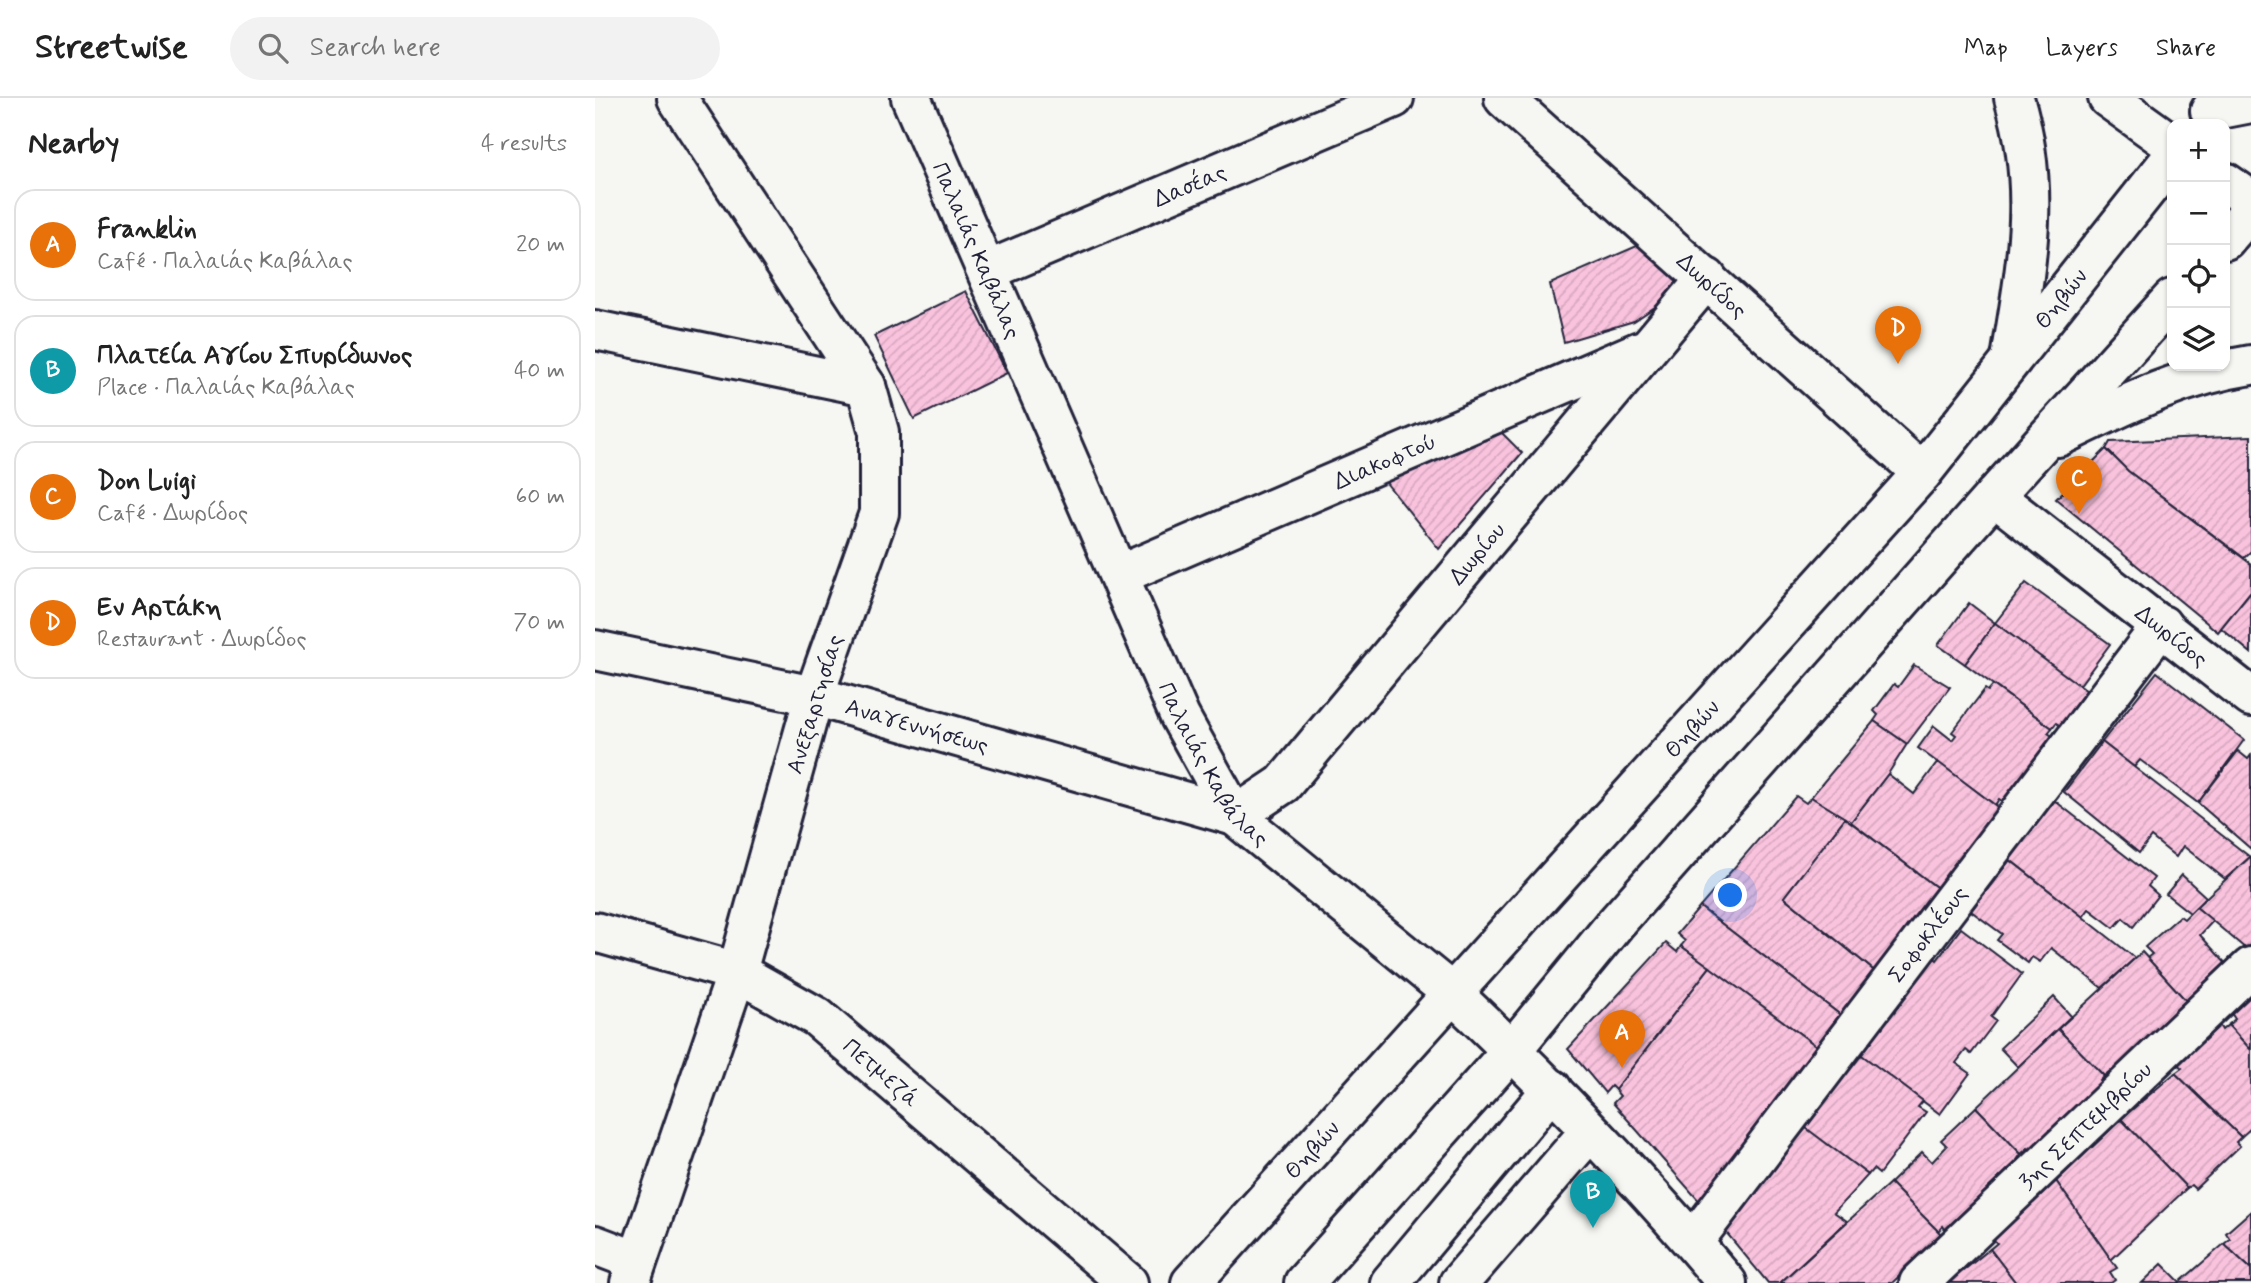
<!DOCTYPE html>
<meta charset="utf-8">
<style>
:root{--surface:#fff;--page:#f2f2f2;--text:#222;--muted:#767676;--line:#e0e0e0;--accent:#db2777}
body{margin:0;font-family:Mynerve,sans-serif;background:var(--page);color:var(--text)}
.controls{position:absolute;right:21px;top:21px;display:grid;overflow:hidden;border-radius:14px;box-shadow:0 2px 5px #0004}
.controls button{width:63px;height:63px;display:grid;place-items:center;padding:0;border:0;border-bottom:2px solid var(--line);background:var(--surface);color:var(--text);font:35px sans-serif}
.you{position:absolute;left:1136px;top:798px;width:24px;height:24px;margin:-18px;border:5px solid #fff;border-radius:50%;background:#1a73e8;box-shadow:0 0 0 10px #1a73e833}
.badge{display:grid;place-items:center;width:46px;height:46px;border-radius:50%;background:var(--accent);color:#fff;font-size:23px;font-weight:700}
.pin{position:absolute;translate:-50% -58px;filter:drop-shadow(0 2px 4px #0008)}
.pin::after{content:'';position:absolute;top:37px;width:24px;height:21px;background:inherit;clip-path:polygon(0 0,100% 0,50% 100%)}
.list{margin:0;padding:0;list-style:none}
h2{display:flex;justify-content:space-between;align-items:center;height:91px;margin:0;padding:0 28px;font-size:30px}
h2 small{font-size:23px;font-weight:400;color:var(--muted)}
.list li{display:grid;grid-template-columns:46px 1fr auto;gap:21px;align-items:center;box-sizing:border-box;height:112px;margin:0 14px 14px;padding:0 14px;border:2px solid var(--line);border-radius:21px}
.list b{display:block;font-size:26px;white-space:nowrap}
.list p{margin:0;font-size:23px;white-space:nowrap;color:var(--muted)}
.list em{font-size:23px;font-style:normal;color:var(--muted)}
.icon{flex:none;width:38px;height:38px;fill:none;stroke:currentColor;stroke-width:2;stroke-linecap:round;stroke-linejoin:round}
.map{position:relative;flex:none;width:1656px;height:1185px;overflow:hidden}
header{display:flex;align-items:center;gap:42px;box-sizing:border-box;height:98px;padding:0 35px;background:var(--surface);border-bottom:2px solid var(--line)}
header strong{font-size:33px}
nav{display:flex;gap:38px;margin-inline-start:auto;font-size:24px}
.search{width:490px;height:63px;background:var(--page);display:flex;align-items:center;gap:18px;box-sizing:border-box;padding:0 24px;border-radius:38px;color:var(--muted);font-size:26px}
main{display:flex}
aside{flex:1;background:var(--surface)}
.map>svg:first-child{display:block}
</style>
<header>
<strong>Streetwise</strong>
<div class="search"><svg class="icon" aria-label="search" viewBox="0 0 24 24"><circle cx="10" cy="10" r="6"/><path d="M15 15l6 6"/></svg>Search here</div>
<nav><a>Map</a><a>Layers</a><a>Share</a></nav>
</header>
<main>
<aside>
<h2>Nearby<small>4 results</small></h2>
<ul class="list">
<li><span class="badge" style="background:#e8710a">A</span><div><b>Franklin</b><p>Café · Παλαιάς Καβάλας</p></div><em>20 m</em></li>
<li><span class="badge" style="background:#0f9aa8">B</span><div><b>Πλατεία Αγίου Σπυρίδωνος</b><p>Place · Παλαιάς Καβάλας</p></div><em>40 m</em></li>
<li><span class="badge" style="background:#e8710a">C</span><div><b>Don Luigi</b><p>Café · Δωρίδος</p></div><em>60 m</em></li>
<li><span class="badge" style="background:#e8710a">D</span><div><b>Εν Αρτάκη</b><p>Restaurant · Δωρίδος</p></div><em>70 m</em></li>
</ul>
</aside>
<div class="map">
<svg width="1656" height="1185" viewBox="0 0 1656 1185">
<defs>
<pattern id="building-hatch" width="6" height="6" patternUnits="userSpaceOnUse" patternTransform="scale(1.75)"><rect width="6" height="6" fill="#fac3dd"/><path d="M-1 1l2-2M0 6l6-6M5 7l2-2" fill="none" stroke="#d6a7bf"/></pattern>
</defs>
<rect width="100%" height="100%" fill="#f6f6f2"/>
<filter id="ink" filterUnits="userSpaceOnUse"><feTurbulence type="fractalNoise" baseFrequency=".0143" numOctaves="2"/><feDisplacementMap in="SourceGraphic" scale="14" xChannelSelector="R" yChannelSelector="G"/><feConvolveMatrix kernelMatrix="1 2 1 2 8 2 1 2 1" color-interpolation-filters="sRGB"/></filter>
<g filter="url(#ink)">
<g fill="url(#building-hatch)" stroke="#22223b" stroke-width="2">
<path d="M1058 141 1091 188 1039 223 969 244 955 186Z"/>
<path d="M371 193 412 275 319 321 279 238Z"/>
<path d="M902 330 927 355 844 451 788 381Z"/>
<path d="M1656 338V453L1649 460 1533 373 1511 351 1515 344Z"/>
<path d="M1511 351 1533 373 1656 466V493L1623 534 1461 401Z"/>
<path d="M1431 485 1515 546 1484 588 1400 525Z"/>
<path d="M1656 493V555L1626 530Z"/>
<path d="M1374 505 1400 525 1370 566 1343 547Z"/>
<path d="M1400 525 1492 593 1466 628 1461 625 1457 630 1370 566Z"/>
<path d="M1319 567 1355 589 1312 646 1279 623 1283 617 1279 613 1299 586 1303 589Z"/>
<path d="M1562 574 1649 642 1603 705 1545 662 1539 669 1507 644Z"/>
<path d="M1398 587 1457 630 1453 635 1460 640 1411 706 1404 701 1400 707 1323 650 1339 628 1357 642 1361 637 1357 634 1390 591 1393 593Z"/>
<path d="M1279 623 1312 646 1293 676 1256 724 1216 699Z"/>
<path d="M1507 644 1539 669 1655 759 1630 781 1588 748 1581 759 1556 739 1544 755 1469 694Z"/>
<path d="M1643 653 1653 661 1656 657V751L1603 705Z"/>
<path d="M1343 664 1405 711 1345 792 1256 724 1293 676 1319 696Z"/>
<path d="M1201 698 1211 705 1216 699 1250 720 1189 799 1282 875 1248 919 1105 809Z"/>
<path d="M1455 699 1559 780 1553 788 1563 797 1538 829 1528 820 1519 830 1494 811 1488 819 1409 757Z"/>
<path d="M1250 720 1345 792 1282 875 1189 799Z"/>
<path d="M1656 758V847L1651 851 1601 809Z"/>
<path d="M1415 762 1488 819 1540 860 1507 890 1456 850 1445 864 1437 859 1433 865 1402 842 1407 836 1376 813Z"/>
<path d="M1587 777 1611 799 1595 815 1571 796Z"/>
<path d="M1105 809 1248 919 1224 950 1086 848 1090 843 1082 836Z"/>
<path d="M1601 809 1618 823 1605 837 1634 869 1594 906 1552 860 1557 856 1550 849 1585 818 1589 821Z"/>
<path d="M1366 830 1427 876 1396 919 1401 923 1376 956 1371 952 1361 965 1375 975 1345 1016 1266 957 1269 952 1266 949 1335 856 1342 862Z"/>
<path d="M1071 845 1082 854 1086 848 1115 869 1020 992 1016 988 1010 995 973 951Z"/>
<path d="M1547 854 1594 906 1521 977 1516 972 1509 978 1463 931Z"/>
<path d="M1115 869 1224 950 1105 1104 1018 1005 1025 998 1020 992Z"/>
<path d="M1656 898V952L1633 927 1640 921 1636 915Z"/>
<path d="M1459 899 1476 918 1423 969 1405 950Z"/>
<path d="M1623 925 1627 932 1633 927 1656 952V1030L1646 1039 1580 975 1587 970 1581 965Z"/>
<path d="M1463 931 1509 978 1505 982 1511 988 1438 1057 1433 1050 1426 1056 1381 1009Z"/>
<path d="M1260 952 1328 1003 1323 1009 1331 1014 1284 1076 1278 1071 1273 1077 1205 1026Z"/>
<path d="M1580 975 1646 1039 1641 1044 1645 1048 1600 1091 1596 1087 1592 1090 1526 1021Z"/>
<path d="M1381 1009 1426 1056 1422 1062 1427 1066 1352 1135 1348 1128 1343 1133 1295 1085 1327 1054 1337 1064 1352 1048 1346 1042Z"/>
<path d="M1526 1021 1592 1090 1516 1162 1461 1083Z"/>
<path d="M1211 1030 1273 1077 1239 1114 1252 1123 1185 1185H1173L1125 1127 1199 1033 1205 1037Z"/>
<path d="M1461 1083 1522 1170 1515 1174 1520 1182 1516 1185H1421L1395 1151 1402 1145 1397 1141Z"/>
<path d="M1295 1085 1347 1137 1297 1185H1185Z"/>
<path d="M1656 1113V1171L1629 1146 1635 1141 1631 1135Z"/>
<path d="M1629 1146 1656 1171V1185H1547L1567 1166 1585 1184Z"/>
<path d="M1395 1151 1421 1185H1353Z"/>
</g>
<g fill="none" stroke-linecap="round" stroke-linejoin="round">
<defs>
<path id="pedestrian" d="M82 0 271 288"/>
<g id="minor">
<path id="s1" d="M316 0 585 619 640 718 858 896"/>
<path id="s2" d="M909 0 1327 375"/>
<path id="s3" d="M392 173 799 0"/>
<path d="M0 232 271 288 284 334V415L219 598 142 874 35 1185"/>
<path id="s4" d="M1399 398 1656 599"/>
<path id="s5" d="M524 477 1045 253"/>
<path id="s6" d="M0 552 219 598 640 718"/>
<path id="s7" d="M640 718 688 686 1112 180"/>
<path id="s8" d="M0 834 142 874 222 919 533 1185"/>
<path id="s9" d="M1098 1144 1567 527"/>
<path d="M0 1147 42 1163"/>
<path d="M795 1185 957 991"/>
<path id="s10" d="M1324 1185 1656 869"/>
</g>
<g id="tertiary">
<path d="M858 896C954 987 1047 1083 1132 1185"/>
<path d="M864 1185 995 1033"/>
</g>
<g id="secondary">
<path d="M1513 0 1577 46"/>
<path d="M1615 13 1656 5"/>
<path d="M1630 84 1656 102"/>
<path d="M1630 142 1656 112"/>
<path d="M1416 261C1431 168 1447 93 1419 0"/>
<path d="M1463 339C1527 308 1585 278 1656 267"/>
<path id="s11" d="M596 1185 1327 375 1577 60"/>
<path d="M709 1185 917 952 1020 826 1399 398 1577 201"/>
</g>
</defs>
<use href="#pedestrian" stroke="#22223b" stroke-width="44"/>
<use href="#minor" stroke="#22223b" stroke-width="44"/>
<use href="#tertiary" stroke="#22223b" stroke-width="44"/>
<use href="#secondary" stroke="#22223b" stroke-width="44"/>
<use href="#pedestrian" stroke="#f6f6f2" stroke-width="38"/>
<use href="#minor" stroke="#f6f6f2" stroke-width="38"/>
<use href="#tertiary" stroke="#f6f6f2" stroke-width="38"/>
<use href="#secondary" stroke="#f6f6f2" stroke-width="38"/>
</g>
</g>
<g text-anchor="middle" stroke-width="5" stroke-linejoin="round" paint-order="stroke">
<g font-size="23" fill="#22223b" stroke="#f6f6f2">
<text dy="8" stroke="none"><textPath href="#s3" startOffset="220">Δασέας</textPath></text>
<text dy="8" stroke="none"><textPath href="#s1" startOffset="166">Παλαιάς Καβάλας</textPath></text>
<text dy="8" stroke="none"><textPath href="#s2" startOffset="280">Δωρίδος</textPath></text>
<text dy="8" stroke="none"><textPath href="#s11" startOffset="1314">Θηβών</textPath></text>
<text dy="8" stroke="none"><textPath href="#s5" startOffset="289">Διακοφτού</textPath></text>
<text dy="8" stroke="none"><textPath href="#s7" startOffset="359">Δωρίου</textPath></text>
<text dy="8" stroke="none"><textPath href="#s4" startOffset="226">Δωρίδος</textPath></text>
<text transform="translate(219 606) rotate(-73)" y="8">Ανεξαρτησίας</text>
<text dy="8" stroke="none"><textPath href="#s6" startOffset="331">Αναγεννήσεως</textPath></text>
<text dy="8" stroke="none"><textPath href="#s11" startOffset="747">Θηβών</textPath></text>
<text dy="8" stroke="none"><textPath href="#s1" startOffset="733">Παλαιάς Καβάλας</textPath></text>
<text dy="8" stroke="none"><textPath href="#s9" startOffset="387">Σοφοκλέους</textPath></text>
<text dy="8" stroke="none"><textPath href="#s8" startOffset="324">Πετμεζά</textPath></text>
<text dy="8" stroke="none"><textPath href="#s10" startOffset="229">3ης Σεπτεμβρίου</textPath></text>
<text dy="8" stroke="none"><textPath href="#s11" startOffset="180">Θηβών</textPath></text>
</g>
</g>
</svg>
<div class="controls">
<button>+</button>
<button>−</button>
<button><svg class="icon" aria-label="locate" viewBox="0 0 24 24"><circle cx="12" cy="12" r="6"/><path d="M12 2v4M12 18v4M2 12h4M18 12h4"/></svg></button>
<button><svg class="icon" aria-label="layers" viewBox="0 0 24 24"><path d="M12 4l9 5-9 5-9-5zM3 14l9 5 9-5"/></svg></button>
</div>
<div class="you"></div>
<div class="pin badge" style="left:1027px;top:970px;background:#e8710a">A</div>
<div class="pin badge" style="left:998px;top:1130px;background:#0f9aa8">B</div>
<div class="pin badge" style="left:1484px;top:416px;background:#e8710a">C</div>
<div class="pin badge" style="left:1303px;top:266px;background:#e8710a">D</div>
</div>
</main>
